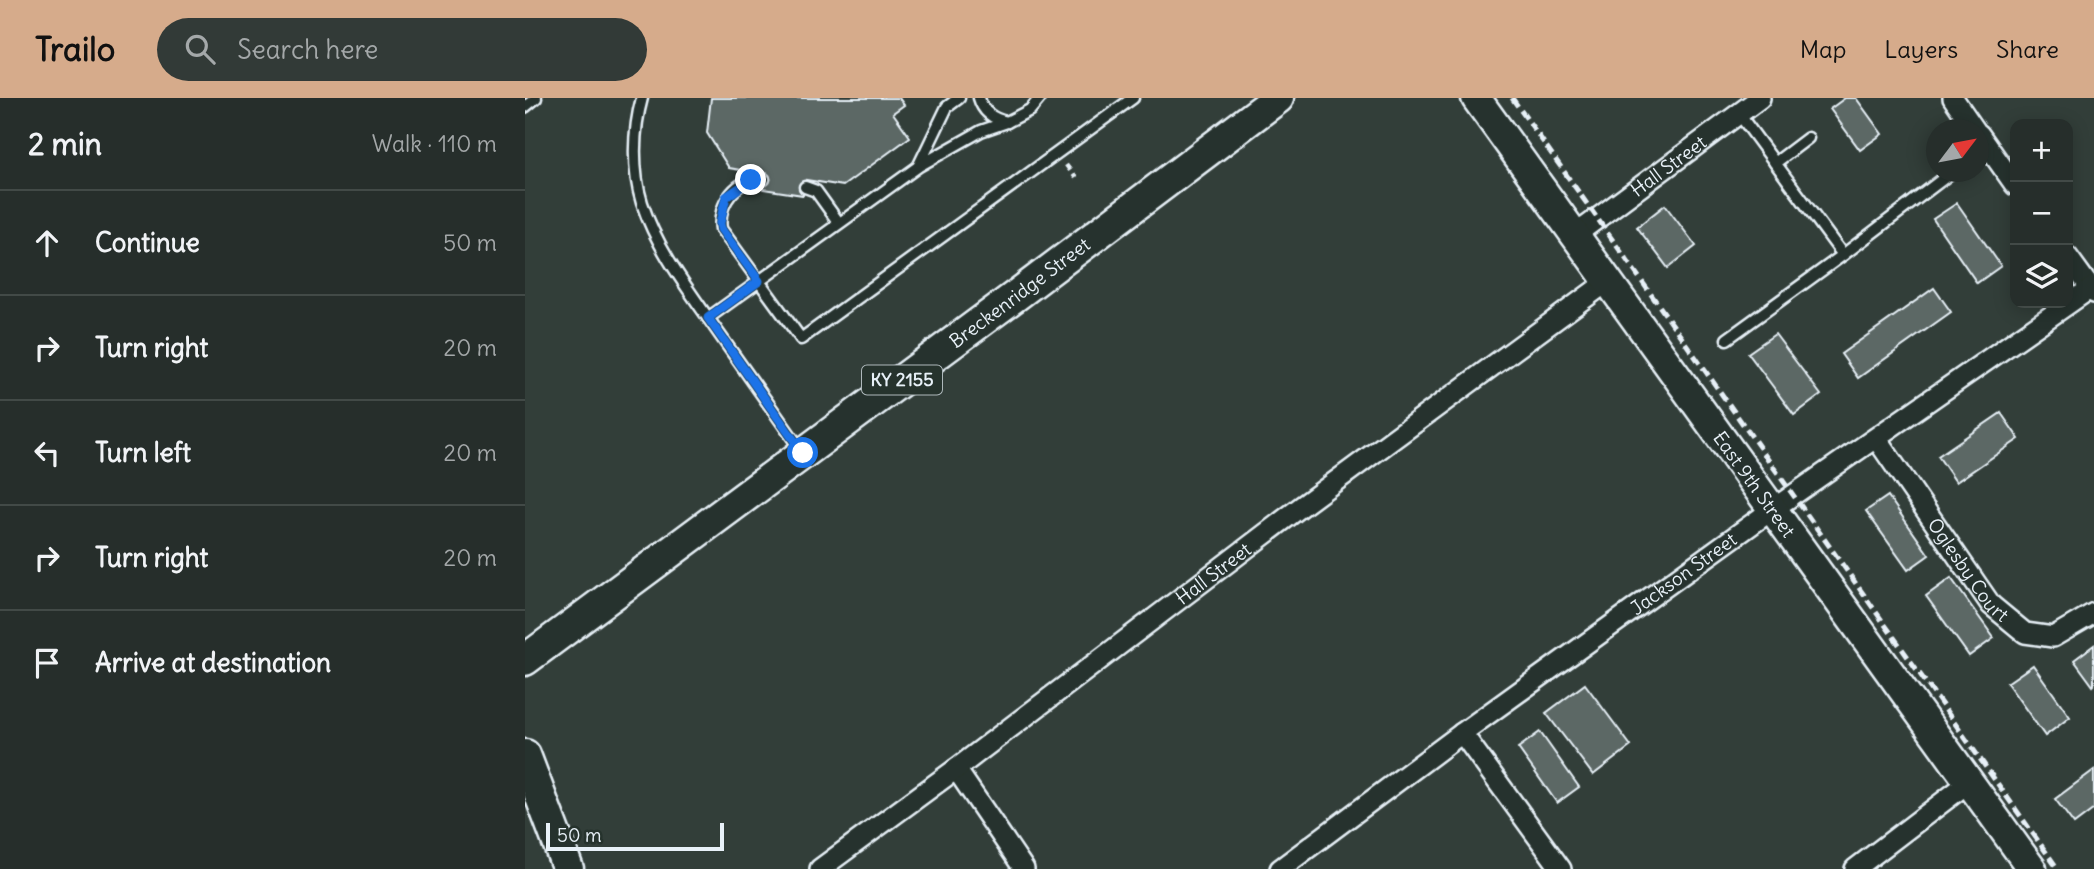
<!DOCTYPE html>
<meta charset="utf-8">
<style>
:root{--surface:#262e2b;--page:#323a37;--text:#f1f3f6;--muted:#a4a8a9;--line:#424a47;--accent:#d6ab8b}
body{margin:0;font-family:Delius,sans-serif;background:var(--page);color:var(--text)}
.controls{position:absolute;right:21px;top:21px;display:grid;overflow:hidden;border-radius:14px;box-shadow:0 4px 18px #0003}
.controls button{width:63px;height:63px;display:grid;place-items:center;padding:0;border:0;border-bottom:2px solid var(--line);background:var(--surface);color:var(--text);font:35px sans-serif}
.compass{position:absolute;left:1401px;top:21px;width:63px;height:63px;border-radius:50%;background:var(--surface);box-shadow:0 4px 18px #0003;rotate:58deg}
.scale{position:absolute;left:21px;bottom:18px;width:178px;box-sizing:border-box;padding-left:7px;border:4px solid #e8f1f8;border-top:0;font-size:19px;line-height:24px;white-space:nowrap;color:#e8f1f8;-webkit-text-stroke:5px #26332d;paint-order:stroke}
.stop{position:absolute;width:21px;height:21px;margin:-16px;border:5px solid #1a73e8;border-radius:50%;background:#fff}
.stop.end{background:#1a73e8;border-color:#fff;box-shadow:0 2px 7px #0008}
.list{margin:0;padding:0;list-style:none}
h2{display:flex;justify-content:space-between;align-items:center;height:91px;margin:0;padding:0 28px;font-size:30px}
h2 small{font-size:23px;font-weight:400;color:var(--muted)}
.list li{display:grid;grid-template-columns:46px 1fr auto;gap:21px;align-items:center;box-sizing:border-box;height:105px;padding:0 28px;border-top:2px solid var(--line)}
.list b{display:block;font-size:26px;white-space:nowrap}
.list em{font-size:23px;font-style:normal;color:var(--muted)}
.icon{flex:none;width:38px;height:38px;fill:none;stroke:currentColor;stroke-width:2;stroke-linecap:round;stroke-linejoin:round}
.map{position:relative;flex:none;width:1569px;height:771px;overflow:hidden}
header{display:flex;align-items:center;gap:42px;box-sizing:border-box;height:98px;padding:0 35px;background:var(--accent);color:#111}
header strong{font-size:33px}
nav{display:flex;gap:38px;margin-inline-start:auto;font-size:24px}
.search{width:490px;height:63px;background:var(--page);display:flex;align-items:center;gap:18px;box-sizing:border-box;padding:0 24px;border-radius:38px;color:var(--muted);font-size:26px}
main{display:flex}
aside{flex:1;background:var(--surface)}
.map>svg:first-child{display:block}
</style>
<header>
<strong>Trailo</strong>
<div class="search"><svg class="icon" aria-label="search" viewBox="0 0 24 24"><circle cx="10" cy="10" r="6"/><path d="M15 15l6 6"/></svg>Search here</div>
<nav><a>Map</a><a>Layers</a><a>Share</a></nav>
</header>
<main>
<aside>
<h2>2 min<small>Walk · 110 m</small></h2>
<ul class="list">
<li><svg class="icon" aria-label="ahead" viewBox="0 0 24 24"><path d="M12 20V5M6 11l6-6 6 6"/></svg><div><b>Continue</b></div><em>50 m</em></li>
<li><svg class="icon" aria-label="right" viewBox="0 0 24 24"><path d="M7 20v-9h11M14 6l5 5-5 5"/></svg><div><b>Turn right</b></div><em>20 m</em></li>
<li><svg class="icon" aria-label="left" viewBox="0 0 24 24"><path d="M17 20v-9H6M10 6l-5 5 5 5"/></svg><div><b>Turn left</b></div><em>20 m</em></li>
<li><svg class="icon" aria-label="right" viewBox="0 0 24 24"><path d="M7 20v-9h11M14 6l5 5-5 5"/></svg><div><b>Turn right</b></div><em>20 m</em></li>
<li><svg class="icon" aria-label="arrive" viewBox="0 0 24 24"><path d="M6 21V4h12l-3 4 3 4H6"/></svg><div><b>Arrive at destination</b></div></li>
</ul>
</aside>
<div class="map">
<svg width="1569" height="771" viewBox="0 0 1569 771">
<rect width="100%" height="100%" fill="#323e39"/>
<filter id="ink" filterUnits="userSpaceOnUse"><feTurbulence type="fractalNoise" baseFrequency=".0143" numOctaves="2"/><feDisplacementMap in="SourceGraphic" scale="14" xChannelSelector="R" yChannelSelector="G"/><feConvolveMatrix kernelMatrix="1 2 1 2 8 2 1 2 1" color-interpolation-filters="sRGB"/></filter>
<g filter="url(#ink)">
<g fill="#5c6865" stroke="#e8f1f8" stroke-width="2">
<path d="M186 0H374L379 7 368 15 385 39 318 88 281 82 278 97 238 91 240 76 204 70 182 35Z"/>
<path d="M1320 0H1331L1357 36 1335 52 1305 11Z"/>
<path d="M1432 105 1476 168 1452 185 1408 121Z"/>
<path d="M1140 107 1171 148 1143 170 1112 129Z"/>
<path d="M1409 190 1426 214 1333 280 1316 256Z"/>
<path d="M1250 236 1296 297 1269 317 1223 255Z"/>
<path d="M1476 315 1494 341 1431 384 1413 358Z"/>
<path d="M1363 398 1404 457 1383 472 1341 413Z"/>
<path d="M1426 480 1469 540 1444 558 1401 498Z"/>
<path d="M1569 547V587L1568 588 1549 562Z"/>
<path d="M1508 567 1545 619 1520 638 1482 585Z"/>
<path d="M1060 586 1106 648 1068 677 1021 615Z"/>
<path d="M1015 634 1054 689 1032 705 993 650Z"/>
<path d="M1569 672V711L1549 726 1530 701Z"/>
</g>
<g fill="none" stroke-linecap="round" stroke-linejoin="round">
<defs>
<g id="lane">
<path d="M117 0C108 32 107 73 117 105 132 151 163 191 190 230 218 270 247 311 276 352"/>
<path d="M454 0C458 14 467 21 482 24L505 12 515 0"/>
<path d="M0 9 11 0"/>
<path d="M1214 16 1318 157 1427 74"/>
<path d="M1250 65 1283 40"/>
<path d="M394 67 422 9 434 0"/>
<path d="M239 81C213 78 192 106 196 131L276 241 608 0"/>
<path d="M280 89 291 93 314 125"/>
<path d="M183 220 394 68 456 33 482 24"/>
<path d="M1202 241 1318 157"/>
</g>
<g id="street">
<path d="M1428 0 1450 32"/>
<path d="M1454 36 1490 87"/>
<path id="s1" d="M1050 137 1235 0"/>
<path d="M1543 159 1569 195"/>
<path id="s2" d="M1351 340 1466 507 1500 535 1528 539 1569 515"/>
<path d="M937 635 1036 771"/>
<path d="M431 671 499 771"/>
<path id="s3" d="M295 771 431 671 777 408 1083 183"/>
<path id="s4" d="M755 771 937 635 1248 411 1569 188"/>
<path d="M1330 771 1444 684"/>
</g>
<g id="secondary">
<path id="s5" d="M951 0 1507 771"/>
</g>
<g id="primary">
<path id="s6" d="M0 562 493 196 753 0"/>
<path d="M0 657 43 771"/>
</g>
</defs>
<use href="#lane" stroke="#e8f1f8" stroke-width="15"/>
<use href="#street" stroke="#e8f1f8" stroke-width="24"/>
<use href="#secondary" stroke="#e8f1f8" stroke-width="33"/>
<use href="#primary" stroke="#e8f1f8" stroke-width="35"/>
<path stroke="#e8f1f8" stroke-width="4.5" stroke-dasharray="7 5" stroke-linecap="butt" d="M541 67 551 80"/>
<use href="#lane" stroke="#26332d" stroke-width="10"/>
<use href="#street" stroke="#26332d" stroke-width="19"/>
<use href="#secondary" stroke="#26332d" stroke-width="28"/>
<use href="#primary" stroke="#26332d" stroke-width="30"/>
<path stroke="#e8f1f8" stroke-width="5" stroke-dasharray="10 5" stroke-linecap="butt" d="M987 0 1533 771"/>
</g>
</g>
<g fill="none" stroke-linecap="round" stroke-linejoin="round" filter="url(#ink)">
<path stroke="#1a73e8" stroke-width="9" d="M226 82 201 99 195 125 196 131 234 183 183 220 278 355"/>
</g>
<g text-anchor="middle" stroke-width="5" stroke-linejoin="round" paint-order="stroke">
<rect fill="#26332d" stroke="#aeb8bb" stroke-width="2" x="337" y="267.5" width="80" height="29" rx="5"/>
<g font-size="18" font-weight="bold" fill="#e8f1f8">
<text x="377" y="288">KY 2155</text>
</g>
<g font-size="19" fill="#e8f1f8" stroke="#26332d">
<text dy="7" stroke="none"><textPath href="#s1" startOffset="116">Hall Street</textPath></text>
<text dy="7" stroke="none"><textPath href="#s6" startOffset="616">Breckenridge Street</textPath></text>
<text dy="7" stroke="none"><textPath href="#s5" startOffset="476">East 9th Street</textPath></text>
<text dy="7" stroke="none"><textPath href="#s2" startOffset="161">Oglesby Court</textPath></text>
<text dy="7" stroke="none"><textPath href="#s4" startOffset="500">Jackson Street</textPath></text>
<text dy="7" stroke="none"><textPath href="#s3" startOffset="492">Hall Street</textPath></text>
</g>
</g>
</svg>
<div class="controls">
<button>+</button>
<button>−</button>
<button><svg class="icon" aria-label="layers" viewBox="0 0 24 24"><path d="M12 4l9 5-9 5-9-5zM3 14l9 5 9-5"/></svg></button>
</div>
<svg class="compass" viewBox="-18 -18 36 36"><path d="M0-13l5 13h-10z" fill="#e53935"/><path d="M0 13l5-13h-10z" fill="#a4a8a9"/></svg>
<div class="scale">50 m</div>
<div class="stop" style="left:278px;top:355px"></div>
<div class="stop end" style="left:226px;top:82px"></div>
</div>
</main>
